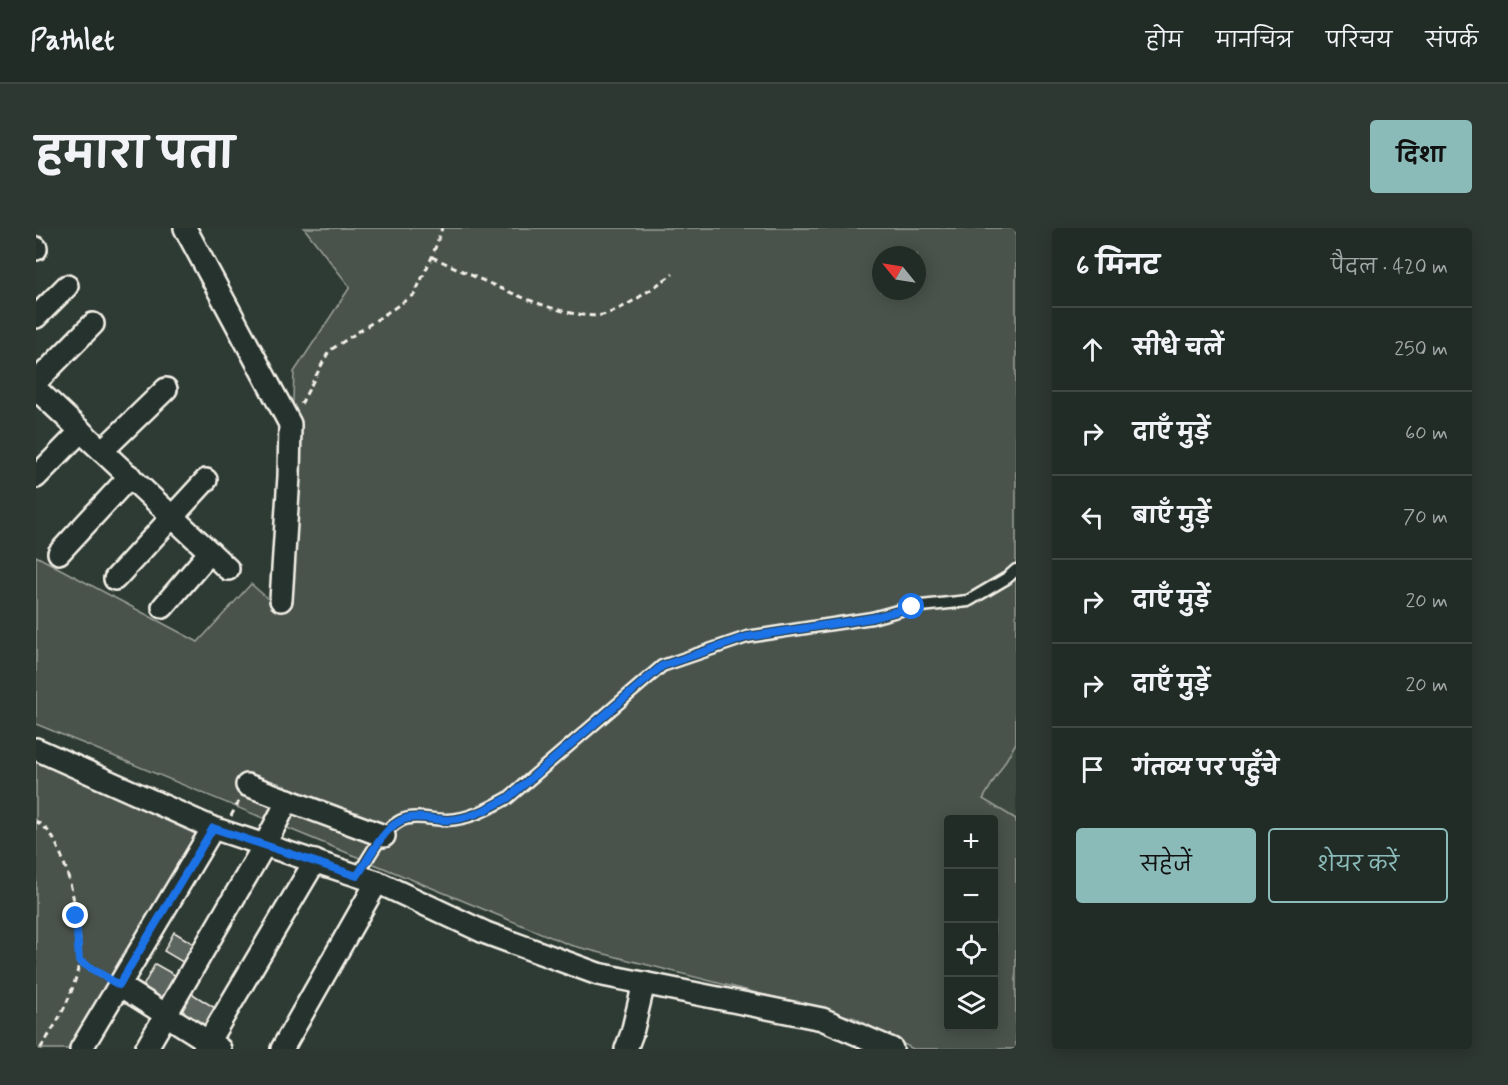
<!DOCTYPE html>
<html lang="hi">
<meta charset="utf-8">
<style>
:root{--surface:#222c27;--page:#2e3833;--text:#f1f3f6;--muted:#a2a7a7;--line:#3f4844;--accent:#8bbbb9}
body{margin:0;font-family:Mynerve,"Playpen Sans Deva",sans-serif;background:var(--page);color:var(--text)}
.controls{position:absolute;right:18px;bottom:18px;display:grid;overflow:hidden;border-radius:6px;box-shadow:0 3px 15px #0003}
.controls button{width:54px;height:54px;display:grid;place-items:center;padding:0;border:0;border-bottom:2px solid var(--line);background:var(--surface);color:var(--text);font:30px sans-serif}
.compass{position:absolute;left:836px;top:18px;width:54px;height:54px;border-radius:50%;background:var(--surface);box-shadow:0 3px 15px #0003;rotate:300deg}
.stop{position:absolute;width:18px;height:18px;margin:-14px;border:4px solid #1a73e8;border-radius:50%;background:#fff}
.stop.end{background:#1a73e8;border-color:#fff;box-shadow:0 2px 6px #0008}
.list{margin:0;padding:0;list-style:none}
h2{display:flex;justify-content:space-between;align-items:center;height:78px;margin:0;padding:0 24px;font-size:26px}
h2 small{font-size:20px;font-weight:400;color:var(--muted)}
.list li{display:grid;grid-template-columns:39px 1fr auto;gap:18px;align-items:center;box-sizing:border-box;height:84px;padding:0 24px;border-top:2px solid var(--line)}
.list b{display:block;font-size:22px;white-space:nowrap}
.list em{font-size:20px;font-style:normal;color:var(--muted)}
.actions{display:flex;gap:12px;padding:18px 24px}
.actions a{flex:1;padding:14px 0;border:2px solid var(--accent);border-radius:6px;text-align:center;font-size:21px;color:var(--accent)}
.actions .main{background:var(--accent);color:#111}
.icon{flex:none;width:33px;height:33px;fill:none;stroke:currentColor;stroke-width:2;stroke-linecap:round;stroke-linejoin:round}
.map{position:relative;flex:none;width:980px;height:821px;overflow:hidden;border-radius:6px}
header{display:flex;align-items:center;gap:36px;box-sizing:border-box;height:84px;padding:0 30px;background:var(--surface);border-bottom:2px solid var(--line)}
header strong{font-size:28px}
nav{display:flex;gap:33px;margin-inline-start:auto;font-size:21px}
.intro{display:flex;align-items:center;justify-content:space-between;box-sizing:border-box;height:144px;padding:0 36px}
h1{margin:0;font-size:42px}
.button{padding:15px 27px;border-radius:6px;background:var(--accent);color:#111;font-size:21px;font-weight:700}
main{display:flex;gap:36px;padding:0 36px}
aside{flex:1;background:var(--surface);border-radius:6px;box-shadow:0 3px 15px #0003}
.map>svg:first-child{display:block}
</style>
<header>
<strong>Pathlet</strong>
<nav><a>होम</a><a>मानचित्र</a><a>परिचय</a><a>संपर्क</a></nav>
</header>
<div class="intro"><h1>हमारा पता</h1><a class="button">दिशा</a></div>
<main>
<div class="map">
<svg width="980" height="821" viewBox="0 0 980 821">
<rect width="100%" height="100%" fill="#2e3b34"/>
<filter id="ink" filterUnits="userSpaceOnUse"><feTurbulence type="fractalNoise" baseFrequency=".0167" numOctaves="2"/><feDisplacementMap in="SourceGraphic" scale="12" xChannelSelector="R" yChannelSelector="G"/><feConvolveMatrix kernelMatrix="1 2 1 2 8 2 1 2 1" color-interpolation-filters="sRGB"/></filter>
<g filter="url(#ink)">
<path fill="#3c4841" d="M980 515V591L947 571Z"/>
<g fill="#48524c" stroke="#9ea29a" stroke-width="1.5" fill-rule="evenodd">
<path d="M268 0H980V515L947 571 980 591V821H877L819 790 534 717 0 496V328L162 414 215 356 237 375 251 336 258 144 314 59ZM845 27H881V63H845ZM912 592H958V798H912Z"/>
<path d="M0 530 161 607 33 821H0Z"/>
</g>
<g fill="#5c655e" stroke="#f4f1e8" stroke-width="1.5">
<path d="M138 704 166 721 155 739 128 723Z"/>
<path d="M119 736 146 751 130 780 103 766Z"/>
<path d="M155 765 187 785 172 808 140 789Z"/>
</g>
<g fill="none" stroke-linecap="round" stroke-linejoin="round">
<defs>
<path id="service" d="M321 648C332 631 345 603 364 593 378 586 396 592 411 592 434 591 452 581 472 570L626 438 711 409 836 390 876 379 932 373 971 350 980 342"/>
<g id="minor">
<path d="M149 0 254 196 253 248 245 372"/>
<path d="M0 21V20"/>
<path d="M0 89 31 58"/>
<path d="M0 154 57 96"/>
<path d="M0 161 192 341"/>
<path d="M66 223 130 161"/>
<path d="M0 249 45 203"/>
<path d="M23 325 94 248"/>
<path d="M79 351 170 252"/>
<path d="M127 379 174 324"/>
<path d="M0 521 177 600 341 654 450 705 562 746 786 791 856 821"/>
<path d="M211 557 348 608"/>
<path d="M83 757 184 821"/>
<path d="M45 821 177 600"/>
<path d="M110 821 229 616 252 572"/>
<path d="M168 821 279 633"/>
<path d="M246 821 341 654"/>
<path d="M590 821 596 805 608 755"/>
</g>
</defs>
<use href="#service" stroke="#f4f1e8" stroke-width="15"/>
<use href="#minor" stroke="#f4f1e8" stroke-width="26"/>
<g stroke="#f4f1e8" stroke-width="3" stroke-dasharray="6 4.5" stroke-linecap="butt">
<path d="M396 29C433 45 533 98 570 86 594 78 616 60 637 46"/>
<path d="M265 176 293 123 378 67 396 29 406 0"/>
<path d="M195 588 203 573"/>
<path d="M0 593C4 596 10 600 14 605 33 633 46 699 43 734 39 765 21 795 4 821"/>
<path d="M43 734 69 749"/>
</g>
<use href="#service" stroke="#26332d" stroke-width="10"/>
<use href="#minor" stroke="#26332d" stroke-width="21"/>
</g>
</g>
<g fill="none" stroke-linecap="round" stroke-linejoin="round" filter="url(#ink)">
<path stroke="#1a73e8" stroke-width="8" d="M40 688 43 733 83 757 177 600 321 648C333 631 345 603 364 593 378 586 396 592 411 592 434 591 452 581 472 570L626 438 711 409 836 390 876 379"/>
</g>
</svg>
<div class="controls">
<button>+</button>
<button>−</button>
<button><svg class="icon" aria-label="locate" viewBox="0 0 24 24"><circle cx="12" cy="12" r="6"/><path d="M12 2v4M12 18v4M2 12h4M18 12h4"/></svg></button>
<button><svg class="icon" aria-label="layers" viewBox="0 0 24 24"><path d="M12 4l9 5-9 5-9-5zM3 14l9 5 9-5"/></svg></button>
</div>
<svg class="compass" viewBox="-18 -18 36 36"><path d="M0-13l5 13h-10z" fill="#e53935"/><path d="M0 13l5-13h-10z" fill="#a2a7a7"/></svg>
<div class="stop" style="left:876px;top:379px"></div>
<div class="stop end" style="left:40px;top:688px"></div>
</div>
<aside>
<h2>6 मिनट<small>पैदल · 420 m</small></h2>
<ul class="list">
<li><svg class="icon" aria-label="ahead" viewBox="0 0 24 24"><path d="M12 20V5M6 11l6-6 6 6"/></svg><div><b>सीधे चलें</b></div><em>250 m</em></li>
<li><svg class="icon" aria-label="right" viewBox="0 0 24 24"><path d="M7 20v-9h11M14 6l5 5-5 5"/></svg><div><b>दाएँ मुड़ें</b></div><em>60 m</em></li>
<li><svg class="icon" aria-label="left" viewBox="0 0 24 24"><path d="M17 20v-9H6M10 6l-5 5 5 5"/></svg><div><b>बाएँ मुड़ें</b></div><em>70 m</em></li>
<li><svg class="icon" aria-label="right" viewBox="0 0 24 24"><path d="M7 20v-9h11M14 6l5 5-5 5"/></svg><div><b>दाएँ मुड़ें</b></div><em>20 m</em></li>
<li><svg class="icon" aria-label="right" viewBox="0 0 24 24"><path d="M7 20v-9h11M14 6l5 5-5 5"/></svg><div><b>दाएँ मुड़ें</b></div><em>20 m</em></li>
<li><svg class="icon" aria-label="arrive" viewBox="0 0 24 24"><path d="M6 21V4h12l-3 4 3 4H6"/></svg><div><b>गंतव्य पर पहुँचे</b></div></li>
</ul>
<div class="actions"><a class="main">सहेजें</a><a>शेयर करें</a></div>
</aside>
</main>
